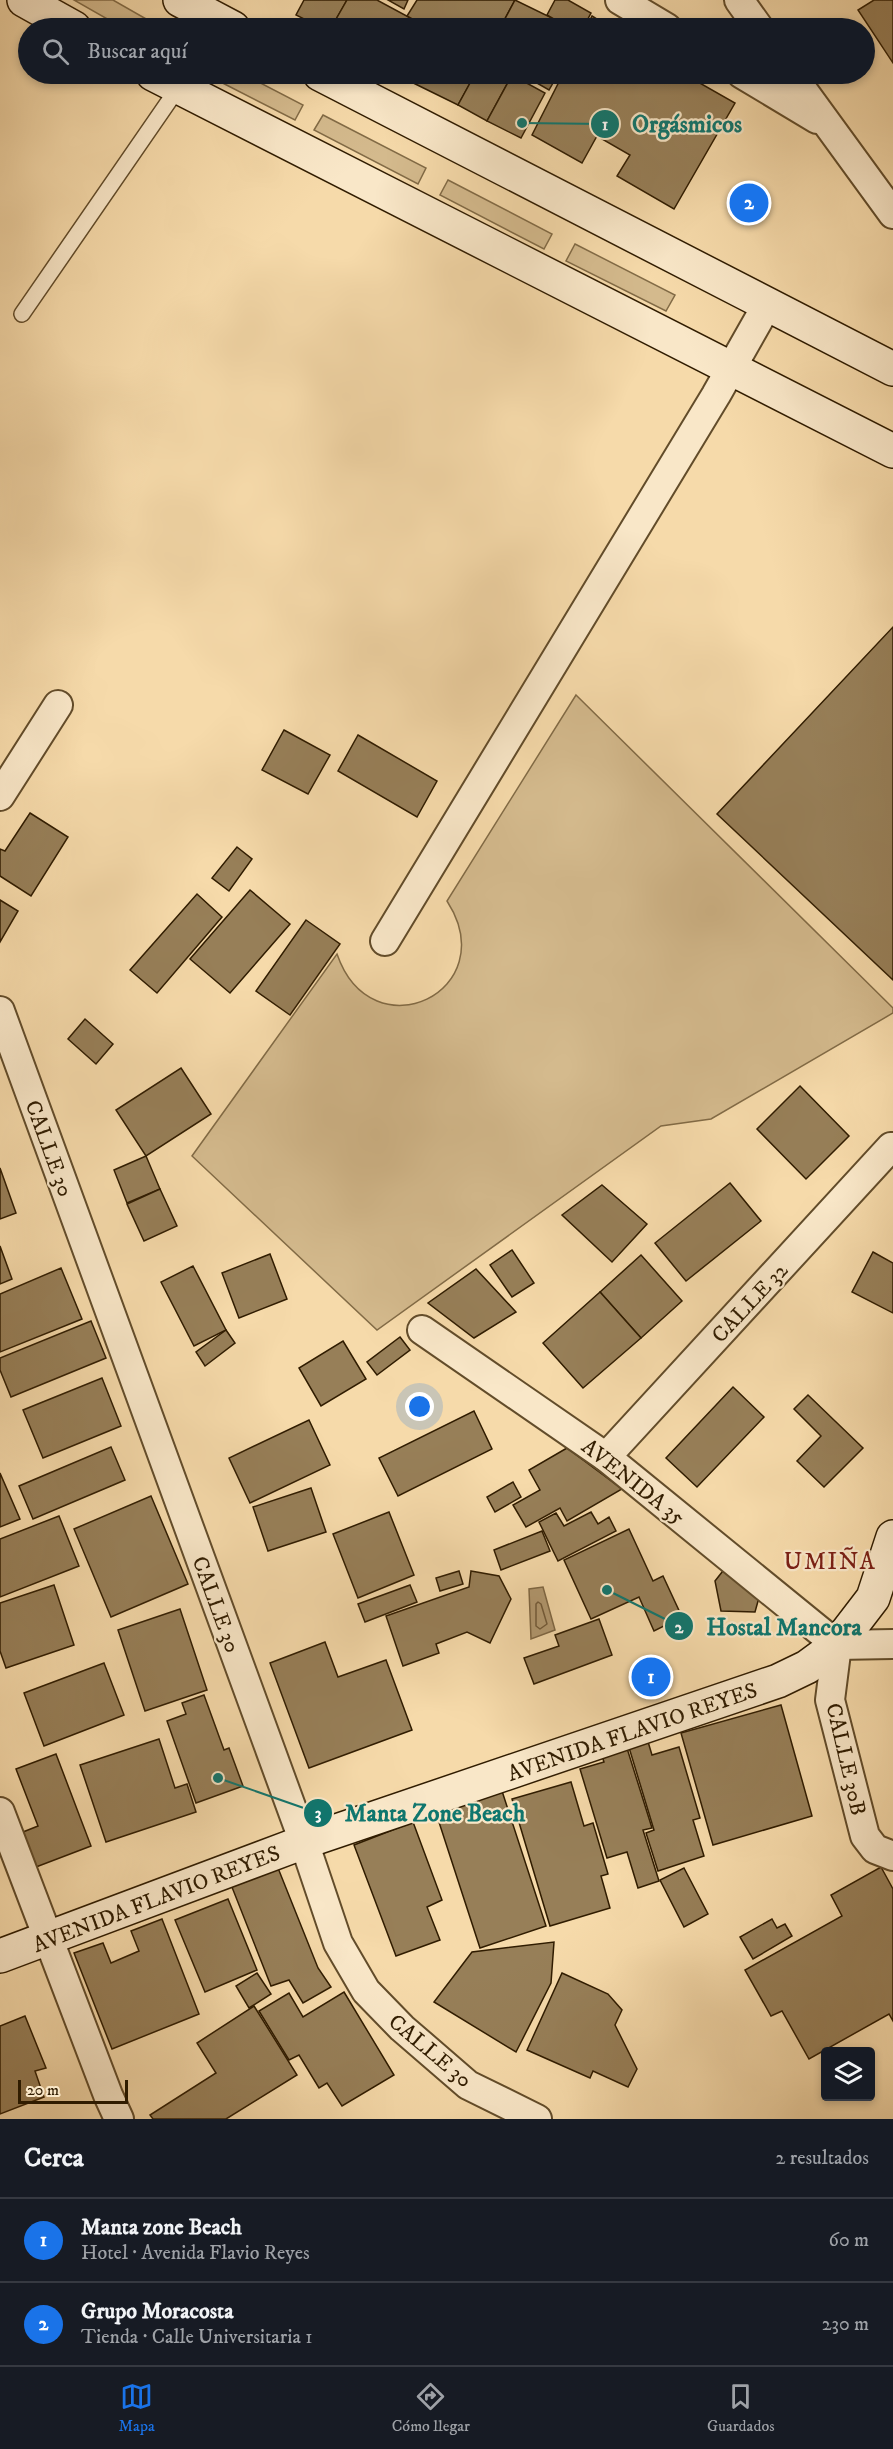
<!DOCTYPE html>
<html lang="es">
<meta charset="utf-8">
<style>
:root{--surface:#171b24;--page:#20242c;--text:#f1f3f6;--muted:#9ea1a6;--line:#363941;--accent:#1a73e8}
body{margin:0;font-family:"IM FELL DW Pica",serif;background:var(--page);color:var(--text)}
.controls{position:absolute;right:18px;bottom:18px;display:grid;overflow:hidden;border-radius:6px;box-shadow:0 3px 9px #0003}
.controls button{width:54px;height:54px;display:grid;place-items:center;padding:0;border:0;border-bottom:2px solid var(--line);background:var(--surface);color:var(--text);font:30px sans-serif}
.scale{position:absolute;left:18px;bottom:15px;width:110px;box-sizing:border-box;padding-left:6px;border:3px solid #301c00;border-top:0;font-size:16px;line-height:21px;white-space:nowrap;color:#301c00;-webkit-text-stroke:4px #f9e7c8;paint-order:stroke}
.you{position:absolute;left:420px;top:1407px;width:21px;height:21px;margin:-15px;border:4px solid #fff;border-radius:50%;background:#1a73e8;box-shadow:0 0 0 9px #1a73e833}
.badge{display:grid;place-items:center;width:39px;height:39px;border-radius:50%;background:var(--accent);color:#fff;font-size:20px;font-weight:700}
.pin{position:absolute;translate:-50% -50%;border:3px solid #fff;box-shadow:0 2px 6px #0006}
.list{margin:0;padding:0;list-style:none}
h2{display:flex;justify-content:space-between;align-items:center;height:78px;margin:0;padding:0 24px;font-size:26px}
h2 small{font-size:20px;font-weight:400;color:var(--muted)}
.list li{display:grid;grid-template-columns:39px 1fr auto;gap:18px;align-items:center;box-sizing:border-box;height:84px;padding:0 24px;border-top:2px solid var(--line)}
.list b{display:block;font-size:22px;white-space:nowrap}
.list p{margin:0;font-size:20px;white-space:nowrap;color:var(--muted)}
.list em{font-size:20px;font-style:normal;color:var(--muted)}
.icon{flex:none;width:33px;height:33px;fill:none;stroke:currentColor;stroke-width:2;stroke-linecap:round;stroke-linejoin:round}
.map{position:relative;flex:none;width:893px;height:2119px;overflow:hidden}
.search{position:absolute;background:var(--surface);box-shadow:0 3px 9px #0003;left:18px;right:18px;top:18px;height:66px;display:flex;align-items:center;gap:15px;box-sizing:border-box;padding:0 21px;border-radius:33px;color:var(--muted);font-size:22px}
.sheet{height:246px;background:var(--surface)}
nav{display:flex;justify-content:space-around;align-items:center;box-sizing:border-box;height:84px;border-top:2px solid var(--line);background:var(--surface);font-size:16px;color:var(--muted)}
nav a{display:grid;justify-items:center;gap:3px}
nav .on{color:var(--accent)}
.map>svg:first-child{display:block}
</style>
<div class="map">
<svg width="893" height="2119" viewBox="0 0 893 2119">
<rect width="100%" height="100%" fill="#f6daaa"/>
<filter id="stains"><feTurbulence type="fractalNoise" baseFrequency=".00333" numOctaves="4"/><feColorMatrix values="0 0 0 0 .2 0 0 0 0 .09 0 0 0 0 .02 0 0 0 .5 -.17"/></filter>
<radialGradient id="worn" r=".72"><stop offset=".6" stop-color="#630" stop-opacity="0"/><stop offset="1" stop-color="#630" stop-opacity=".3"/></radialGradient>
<g fill="#d4ba8d" stroke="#826b46" stroke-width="1.5">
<path d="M74 0H113L162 28H123Z"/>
<path d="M205 74H243L303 105 295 120Z"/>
<path d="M323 115 426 168 418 184 314 130Z"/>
<path d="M448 180 552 234 544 249 440 195Z"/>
<path d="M575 244 675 295 666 311 566 261Z"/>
<path d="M576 695 893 1008V1013L711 1119 661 1126 377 1330 192 1156 337 954C372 1055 505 991 447 901Z"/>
</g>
<path fill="#b39970" stroke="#7f6743" stroke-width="1.5" d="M543 1587 555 1630 531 1639 529 1589Z"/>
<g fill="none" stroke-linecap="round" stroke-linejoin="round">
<path stroke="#725a38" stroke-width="1.5" d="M538 1602 541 1604 547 1624 540 1629 536 1626V1604Z"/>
</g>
<g fill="#977f58" stroke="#301c00" stroke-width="1.5">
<path d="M304 0H347L331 28H322L296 15Z"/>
<path d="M347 0H377L416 21 411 28H331Z"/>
<path d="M388 0H408L404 9Z"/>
<path d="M417 0H515L500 28H411L416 21 407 16Z"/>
<path d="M515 0 554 19 549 28H500Z"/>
<path d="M555 0H568L591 13 583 28H549L554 19 547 15Z"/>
<path d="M874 0H893V63L858 10Z"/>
<path d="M592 16 611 28H586Z"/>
<path d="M395 74H475L458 105Z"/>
<path d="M475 74 512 75 487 121 458 105Z"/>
<path d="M524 74H558L549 90 523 75Z"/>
<path d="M563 74H684L735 103 674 209 617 176 630 155 597 136 582 163 532 135Z"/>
<path d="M512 75 545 93 521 138 487 121Z"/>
<path d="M893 627V980L717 814Z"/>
<path d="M284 730 330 755 308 794 262 770Z"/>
<path d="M358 735 437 781 417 817 338 771Z"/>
<path d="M30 813 68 837 31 896 0 876V849L5 851Z"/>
<path d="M237 847 252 859 229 891 212 878Z"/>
<path d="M250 890 290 924 230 993 190 959Z"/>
<path d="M197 894 222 917 157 993 130 970Z"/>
<path d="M0 900 18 911 0 942Z"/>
<path d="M306 920 340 944 290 1015 256 991Z"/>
<path d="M85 1019 113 1044 96 1064 68 1039Z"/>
<path d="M181 1068 211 1114 146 1156 116 1110Z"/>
<path d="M800 1086 849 1136 806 1179 757 1129Z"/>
<path d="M146 1156 160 1189 127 1203 114 1170Z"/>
<path d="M0 1168 16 1213 0 1219Z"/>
<path d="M730 1183 761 1221 686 1281 655 1243Z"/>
<path d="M602 1185 647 1224 612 1262 562 1215Z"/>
<path d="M160 1189 177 1226 144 1241 127 1204Z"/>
<path d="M0 1246 12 1279 0 1284Z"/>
<path d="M512 1250 534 1283 512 1297 490 1265Z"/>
<path d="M873 1252 893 1263V1313L852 1292Z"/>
<path d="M270 1254 287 1299 239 1318 222 1273Z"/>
<path d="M641 1255 682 1301 641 1338 600 1292Z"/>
<path d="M193 1266 226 1330 194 1346 161 1282Z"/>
<path d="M61 1268 82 1319 0 1352V1294Z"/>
<path d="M476 1269 516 1312 474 1338 428 1303Z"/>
<path d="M600 1292 641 1338 583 1388 543 1343Z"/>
<path d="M91 1321 106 1358 11 1397 0 1370V1358Z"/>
<path d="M226 1330 235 1343 205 1366 196 1352Z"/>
<path d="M400 1337 410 1350 377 1375 367 1362Z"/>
<path d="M343 1341 366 1379 321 1406 299 1368Z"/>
<path d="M102 1378 121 1426 43 1458 23 1410Z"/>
<path d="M733 1387 764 1417 697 1487 666 1458Z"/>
<path d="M808 1395 863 1448 824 1487 797 1461 821 1436 794 1409Z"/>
<path d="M474 1411 492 1449 398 1496 379 1458Z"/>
<path d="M309 1420 330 1465 250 1503 229 1458Z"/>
<path d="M111 1447 125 1480 33 1519 19 1486Z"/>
<path d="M567 1448 622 1489 567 1521 560 1508 526 1527 513 1505 540 1490 529 1470Z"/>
<path d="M0 1473 20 1519 0 1527Z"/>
<path d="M513 1482 521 1497 495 1512 487 1497Z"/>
<path d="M311 1488 326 1532 268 1551 253 1507Z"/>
<path d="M151 1496 188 1584 111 1617 74 1529Z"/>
<path d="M389 1512 414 1575 358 1598 333 1534Z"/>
<path d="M591 1512 598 1524 609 1517 616 1531 558 1561 539 1522 556 1513 564 1526Z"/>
<path d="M59 1516 79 1566 0 1597V1539Z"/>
<path d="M629 1529 653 1581 663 1576 682 1617 654 1631 639 1597 591 1619 564 1560Z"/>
<path d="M542 1531 550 1551 501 1570 494 1550Z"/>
<path d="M730 1562 760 1594 755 1612 721 1611 715 1581Z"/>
<path d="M459 1571 463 1584 440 1591 436 1578Z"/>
<path d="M471 1571 499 1576 511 1599 490 1643 467 1632 436 1644 439 1653 403 1666 386 1616 469 1587Z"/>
<path d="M54 1585 74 1645 6 1668 0 1651V1603Z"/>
<path d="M410 1585 417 1602 365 1622 358 1604Z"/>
<path d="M180 1609 207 1690 145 1711 118 1630Z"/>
<path d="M599 1619 612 1655 534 1684 524 1658 559 1646 555 1635Z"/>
<path d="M325 1642 338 1677 386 1660 412 1730 309 1768 270 1663Z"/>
<path d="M104 1663 124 1715 44 1746 24 1693Z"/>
<path d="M204 1695 224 1750 229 1748 243 1786 196 1803 167 1721 186 1714 182 1703Z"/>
<path d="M781 1705 812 1816 713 1845 681 1733Z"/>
<path d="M643 1725 652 1755 679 1747 700 1818 693 1820 704 1856 658 1871 646 1833 654 1830 624 1731Z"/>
<path d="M159 1739 175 1788 187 1784 196 1812 106 1842 80 1765Z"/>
<path d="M626 1745 652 1828 643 1830 659 1881 638 1888 627 1852 607 1858 580 1769 604 1762 601 1753Z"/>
<path d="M56 1754 91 1846 36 1867 23 1832 38 1826 16 1769Z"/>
<path d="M571 1782 584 1826 593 1823 608 1874 601 1876 610 1908 550 1926 512 1799Z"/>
<path d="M502 1791 546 1926 480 1948 436 1813Z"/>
<path d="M413 1822 442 1900 427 1907 440 1940 396 1956 354 1845Z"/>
<path d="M272 1853 318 1968 331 1987 303 2003 289 1980 271 1986 226 1872Z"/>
<path d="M881 1867 893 1889V2021L889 2014 809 2059 782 2011 771 2016 745 1970 842 1916 831 1895Z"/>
<path d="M684 1868 708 1914 684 1927 660 1880Z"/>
<path d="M228 1899 257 1970 205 1992 175 1920Z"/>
<path d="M162 1919 199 2014 112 2049 74 1953 103 1943 111 1963 139 1951 131 1931Z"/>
<path d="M772 1919 777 1928 785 1924 792 1936 753 1959 740 1937Z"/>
<path d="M554 1942 551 1983 516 2052 434 2002 472 1952Z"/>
<path d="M257 1973 271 1994 249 2008 236 1986Z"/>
<path d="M562 1973 608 1994 622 2010 615 2025 637 2069 628 2087 593 2071 590 2078 527 2050Z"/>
<path d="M344 1992 394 2075 342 2106 327 2083 319 2088 299 2055 289 2060 259 2011 289 1993 303 2017Z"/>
<path d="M254 2006 297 2075 226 2119H153L150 2115 216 2073 197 2043Z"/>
<path d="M25 2016 46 2068 35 2071 44 2097 0 2114V2026Z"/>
</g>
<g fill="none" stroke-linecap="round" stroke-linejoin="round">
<defs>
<path id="lane" d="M22 314 178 88"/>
<g id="street">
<path d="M620 0 667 28"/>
<path d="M739 0 759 28"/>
<path d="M742 74 817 119"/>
<path d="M791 74 893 214"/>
<path d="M0 796 58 705"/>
<path d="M385 941 716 395 767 305"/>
<path d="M0 1011 304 1842 338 1943 366 1991 402 2028 468 2085 537 2119"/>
<path d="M422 1330 606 1457 837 1645"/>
<path d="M606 1457 891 1147"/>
<path d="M837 1645 830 1700 865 1836 875 1849 893 1856"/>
<path d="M837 1645 893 1644"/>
<path d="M0 1812 108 2095 119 2119"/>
</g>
<g id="secondary">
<path d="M24 0 74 28"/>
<path d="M180 0 233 28"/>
<path d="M153 74 893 451"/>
<path d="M320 74 893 369"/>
<path d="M0 1956 304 1842 778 1681 807 1667 837 1645 873 1598 893 1537"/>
</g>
</defs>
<use href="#lane" stroke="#624c2a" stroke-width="18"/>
<use href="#street" stroke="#624c2a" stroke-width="32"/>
<use href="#secondary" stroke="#301c00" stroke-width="36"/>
<use href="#lane" stroke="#f9e7c8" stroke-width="15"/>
<use href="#street" stroke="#f9e7c8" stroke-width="28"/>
<use href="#secondary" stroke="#f9e7c8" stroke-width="33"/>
</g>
<g text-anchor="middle" stroke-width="4.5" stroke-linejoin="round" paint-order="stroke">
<g font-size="22" fill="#301c00" stroke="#f9e7c8">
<text transform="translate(50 1148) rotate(70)" y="8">CALLE 30</text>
<text transform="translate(749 1302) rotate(-47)" y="8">CALLE 32</text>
<text transform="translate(634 1481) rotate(38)" y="8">AVENIDA 35</text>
<text transform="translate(217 1604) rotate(70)" y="8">CALLE 30</text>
<text transform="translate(632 1731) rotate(-19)" y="8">AVENIDA FLAVIO REYES</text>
<text transform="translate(847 1759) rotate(77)" y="8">CALLE 30B</text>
<text transform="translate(156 1898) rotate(-21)" y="8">AVENIDA FLAVIO REYES</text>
<text transform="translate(431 2050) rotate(40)" y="8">CALLE 30</text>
</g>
<g font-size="24" letter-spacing="1.5" fill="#7a1f14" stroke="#f9e7c8">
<text x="830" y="1569">UMIÑA</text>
</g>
</g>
<path fill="none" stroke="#0f766e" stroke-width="2" d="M522 123L605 124M607 1590L679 1626M218 1778L318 1813"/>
<g fill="#0f766e" stroke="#f9e7c8" stroke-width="2">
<circle cx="522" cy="123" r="6"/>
<circle cx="607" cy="1590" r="6"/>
<circle cx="218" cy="1778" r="6"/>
<circle cx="605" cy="124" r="15"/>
<circle cx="679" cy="1626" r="15"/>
<circle cx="318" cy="1813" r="15"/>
</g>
<g font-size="18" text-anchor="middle" font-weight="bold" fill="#fff">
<text x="605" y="130">1</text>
<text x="679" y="1633">2</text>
<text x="318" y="1819">3</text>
</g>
<g font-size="24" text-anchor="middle" font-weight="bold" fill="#0f766e" stroke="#f9e7c8" stroke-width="4.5" stroke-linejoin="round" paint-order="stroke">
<text x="687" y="132">Orgásmicos</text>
<text x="784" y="1635">Hostal Mancora</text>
<text x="435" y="1821">Manta Zone Beach</text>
</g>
<rect width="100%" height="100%" filter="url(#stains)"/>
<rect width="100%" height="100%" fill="url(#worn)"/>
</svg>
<div class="controls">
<button><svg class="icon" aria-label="layers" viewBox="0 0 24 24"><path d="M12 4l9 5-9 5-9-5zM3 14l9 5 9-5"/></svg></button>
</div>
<div class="scale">20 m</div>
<div class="you"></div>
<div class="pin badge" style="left:651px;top:1677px">1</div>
<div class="pin badge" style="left:749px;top:203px">2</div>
<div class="search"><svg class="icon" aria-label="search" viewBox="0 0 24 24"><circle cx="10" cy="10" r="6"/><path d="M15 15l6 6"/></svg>Buscar aquí</div>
</div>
<section class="sheet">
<h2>Cerca<small>2 resultados</small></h2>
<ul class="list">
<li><span class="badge">1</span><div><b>Manta zone Beach</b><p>Hotel · Avenida Flavio Reyes</p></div><em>60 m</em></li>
<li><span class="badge">2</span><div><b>Grupo Moracosta</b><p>Tienda · Calle Universitaria 1</p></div><em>230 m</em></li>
</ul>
</section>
<nav>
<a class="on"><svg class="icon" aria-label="map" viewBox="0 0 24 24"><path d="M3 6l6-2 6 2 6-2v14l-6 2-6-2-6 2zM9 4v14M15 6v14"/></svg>Mapa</a>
<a><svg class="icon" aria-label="directions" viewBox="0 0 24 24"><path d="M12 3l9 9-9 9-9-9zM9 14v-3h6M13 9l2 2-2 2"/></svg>Cómo llegar</a>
<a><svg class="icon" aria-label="saved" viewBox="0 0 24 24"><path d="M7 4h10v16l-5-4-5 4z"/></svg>Guardados</a>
</nav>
